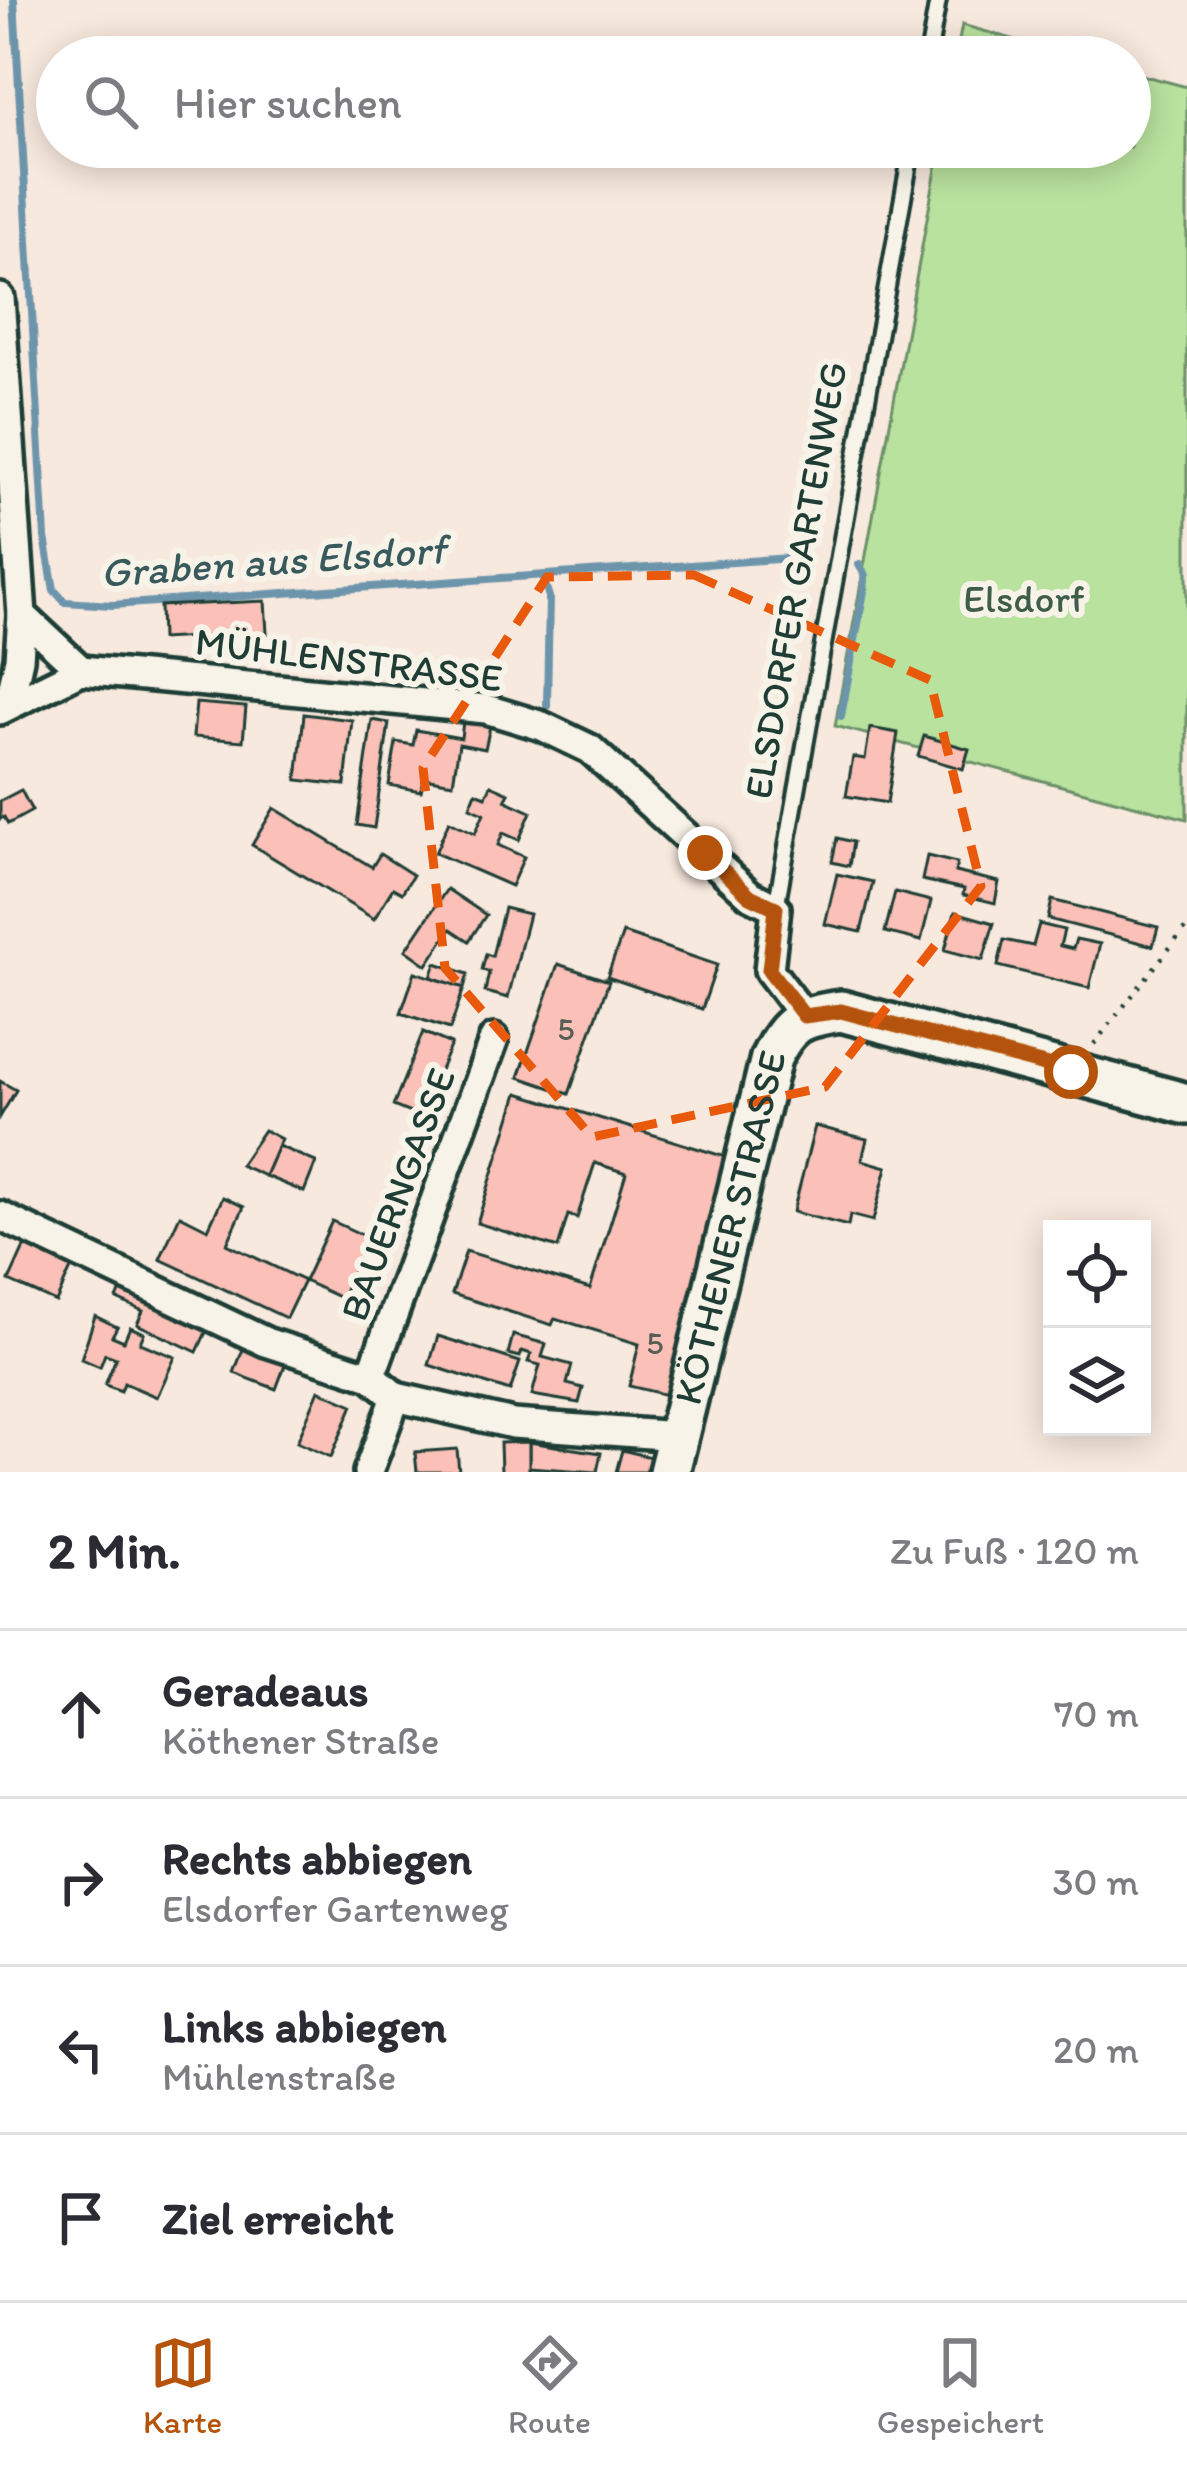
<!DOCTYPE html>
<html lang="de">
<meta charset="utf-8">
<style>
:root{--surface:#fff;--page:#f7f7f7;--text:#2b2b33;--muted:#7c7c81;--line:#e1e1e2;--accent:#b45309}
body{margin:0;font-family:Itim,sans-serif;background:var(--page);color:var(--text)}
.controls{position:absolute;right:36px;bottom:36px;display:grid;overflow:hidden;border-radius:0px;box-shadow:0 6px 30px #0003}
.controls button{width:108px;height:108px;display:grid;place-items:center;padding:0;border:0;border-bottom:3px solid var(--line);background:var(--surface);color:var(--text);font:60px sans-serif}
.stop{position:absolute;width:36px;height:36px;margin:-27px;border:9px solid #b45309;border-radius:50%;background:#fff}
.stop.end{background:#b45309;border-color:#fff;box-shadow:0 3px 12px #0008}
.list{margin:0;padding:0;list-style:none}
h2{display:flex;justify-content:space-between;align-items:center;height:156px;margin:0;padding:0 48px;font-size:51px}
h2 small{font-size:39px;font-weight:400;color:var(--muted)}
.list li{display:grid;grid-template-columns:78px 1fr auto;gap:36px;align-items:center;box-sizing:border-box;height:168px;padding:0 48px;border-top:3px solid var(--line)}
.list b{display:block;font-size:45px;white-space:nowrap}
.list p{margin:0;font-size:39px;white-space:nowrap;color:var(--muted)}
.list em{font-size:39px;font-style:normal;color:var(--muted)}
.icon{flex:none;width:66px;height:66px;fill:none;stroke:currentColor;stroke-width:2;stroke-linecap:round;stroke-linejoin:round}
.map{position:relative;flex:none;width:1187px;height:1472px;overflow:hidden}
.search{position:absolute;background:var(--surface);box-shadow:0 6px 30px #0003;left:36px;right:36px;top:36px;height:132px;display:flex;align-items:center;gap:30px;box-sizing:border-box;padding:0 42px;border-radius:66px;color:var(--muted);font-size:45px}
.sheet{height:828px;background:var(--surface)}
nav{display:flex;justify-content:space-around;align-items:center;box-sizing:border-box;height:168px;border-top:3px solid var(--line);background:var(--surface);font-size:33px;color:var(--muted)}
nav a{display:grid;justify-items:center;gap:6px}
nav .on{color:var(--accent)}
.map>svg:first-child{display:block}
</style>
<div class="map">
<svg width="1187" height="1472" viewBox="0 0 1187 1472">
<rect width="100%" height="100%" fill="#f8e9de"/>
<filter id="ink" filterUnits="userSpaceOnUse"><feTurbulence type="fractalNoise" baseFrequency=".00833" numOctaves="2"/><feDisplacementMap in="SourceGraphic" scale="24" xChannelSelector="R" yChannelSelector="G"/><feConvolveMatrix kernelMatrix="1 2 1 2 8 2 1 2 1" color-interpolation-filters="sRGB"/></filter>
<g filter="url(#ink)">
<g fill="#b9e29e" stroke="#6c9069" stroke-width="3">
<path d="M962 25 1077 57H956Z"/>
<path d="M1130 72 1187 87V819L835 726 940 147H1130Z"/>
</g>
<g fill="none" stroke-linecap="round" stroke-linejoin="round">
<g stroke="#6c95ac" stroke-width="8">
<path d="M14 0 45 537 54 590 65 602 112 605 805 557"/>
<path d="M543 578 549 597 547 706"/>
<path d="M841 716 864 591 865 575 859 565"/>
</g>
</g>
<g fill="#fbc0b7" stroke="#1f3d34" stroke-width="3">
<path d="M265 601 267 633 161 639 160 606Z"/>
<path d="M196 703 246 707 243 741 193 737Z"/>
<path d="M304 714 352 720 345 785 297 780Z"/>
<path d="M372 720 389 723 374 828 357 825Z"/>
<path d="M463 721 490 726 485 749 459 744 453 783 424 778 421 791 389 785 396 742 413 745 416 730 461 738Z"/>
<path d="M870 728 898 733 887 803 846 796 853 757 865 759Z"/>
<path d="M924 736 969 749 963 769 918 756Z"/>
<path d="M491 785 509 793 505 800 531 812 519 840 503 833 498 845 524 857 511 886 435 853 449 821 475 833 484 813 470 807 476 792 486 796Z"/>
<path d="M21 790 32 811 8 824 4 817 0 819V801Z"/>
<path d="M274 808 372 867 380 854 413 875 402 893 393 888 374 919 252 845Z"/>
<path d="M837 838 853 842 849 866 832 862Z"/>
<path d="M927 856 957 863 955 872 999 882 995 903 963 895 964 889 922 880Z"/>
<path d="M837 874 873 882 861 932 825 924Z"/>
<path d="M447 889 486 915 469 941 451 929 427 965 406 950Z"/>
<path d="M895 892 931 901 921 941 885 932Z"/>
<path d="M1052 900 1158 927 1153 946 1048 919Z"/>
<path d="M504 908 529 914 508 998 485 992 489 972 482 970 486 954 492 956Z"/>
<path d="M955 912 994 923 983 960 945 950Z"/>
<path d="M1039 924 1064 930 1060 946 1073 949 1076 939 1100 944 1089 988 998 966 1004 940 1033 946Z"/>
<path d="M623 933 717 965 702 1009 607 977Z"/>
<path d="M436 963 468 974 464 988 431 977Z"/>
<path d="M558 964 609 981 569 1094 519 1077Z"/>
<path d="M415 972 464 988 450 1029 401 1013Z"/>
<path d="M423 1032 451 1044 420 1117 393 1106Z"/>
<path d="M0 1081 16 1090 0 1117Z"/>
<path d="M518 1093 729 1158 671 1396 629 1386 639 1344 555 1318 552 1325 452 1294 466 1251 590 1289 626 1173 595 1163 577 1218 568 1215 558 1248 477 1223Z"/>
<path d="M815 1126 867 1139 862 1160 887 1167 873 1221 850 1215 848 1226 793 1212Z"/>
<path d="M264 1130 281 1139 265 1176 240 1165Z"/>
<path d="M278 1146 316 1162 304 1192 265 1176Z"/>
<path d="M223 1197 244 1207 227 1244 304 1281 286 1318 160 1259 180 1215 208 1229Z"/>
<path d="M332 1221 369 1238 341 1298 304 1281Z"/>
<path d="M26 1243 73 1264 56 1302 9 1281Z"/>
<path d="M125 1281 211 1321 197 1352 137 1324 143 1311 117 1299Z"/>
<path d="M95 1316 117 1327 112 1336 124 1341 130 1327 144 1333 140 1343 175 1357 157 1397 124 1383 121 1391 105 1385 116 1358 105 1354 100 1367 81 1359Z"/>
<path d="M513 1335 546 1344 542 1357 572 1365 567 1384 583 1388 579 1403 532 1395 540 1365 528 1362 531 1354 522 1351 520 1357 508 1354Z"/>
<path d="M438 1336 520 1362 510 1391 429 1365Z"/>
<path d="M245 1344 287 1360 276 1389 234 1373Z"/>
<path d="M319 1390 353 1405 331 1457 297 1442Z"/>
<path d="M529 1442 601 1453 597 1472 529 1467Z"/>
<path d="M529 1442V1472H501L500 1443Z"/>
<path d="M457 1449 459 1472H417L415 1452Z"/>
<path d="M622 1450 659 1459 656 1472H616Z"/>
</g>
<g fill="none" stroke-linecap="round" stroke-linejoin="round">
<defs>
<g id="lane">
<path d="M928 57 938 0"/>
<path d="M776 908 912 147"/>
</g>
<g id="street">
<path d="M0 298 22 615 81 670"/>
<path d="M9 704 19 659 22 615"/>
<path d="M0 710 81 670 486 709 542 726 590 749 750 895 776 908 769 970 804 1016"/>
<path d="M0 1216 266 1342 371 1376 396 1397 513 1424 677 1436"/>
<path d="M371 1376 494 1039"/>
<path d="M368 1472 396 1397"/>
</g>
<g id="secondary">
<path id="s1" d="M669 1472 771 1058C789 1021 801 1017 841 1011L1187 1104"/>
</g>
</defs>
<use href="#lane" stroke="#1f3d34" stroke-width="22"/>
<use href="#street" stroke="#1f3d34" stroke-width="36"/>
<use href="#secondary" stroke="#1f3d34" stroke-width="48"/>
<path stroke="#1f3d34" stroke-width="4.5" stroke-dasharray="3 9" stroke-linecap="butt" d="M1094 1044 1187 926"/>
<use href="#lane" stroke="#f7f3e8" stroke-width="14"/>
<use href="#street" stroke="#f7f3e8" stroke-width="27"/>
<use href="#secondary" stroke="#f7f3e8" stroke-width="39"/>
</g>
</g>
<g fill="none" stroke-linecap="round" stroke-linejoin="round" filter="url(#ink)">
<path stroke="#b45309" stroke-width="15" d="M705 853 750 896 776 908 769 970 804 1016 841 1011 1071 1072"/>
</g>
<path fill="none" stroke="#e8590c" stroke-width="9" stroke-dasharray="24 15" stroke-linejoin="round" d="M694 575 930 680 981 886 825 1087 592 1137 445 968 423 768 547 577Z"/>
<g text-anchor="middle" stroke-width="12" stroke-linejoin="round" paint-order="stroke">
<g font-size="33" fill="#565e55">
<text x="566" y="1040">5</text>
<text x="655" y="1354">5</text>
</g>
<g font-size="39" fill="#1f3d34" stroke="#f7f3e8">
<text transform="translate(795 580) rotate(-80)" y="14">ELSDORFER GARTENWEG</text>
<text transform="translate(349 659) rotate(7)" y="14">MÜHLENSTRASSE</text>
<text transform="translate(397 1194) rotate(-70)" y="14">BAUERNGASSE</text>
<text dy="14" stroke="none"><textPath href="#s1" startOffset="252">KÖTHENER STRASSE</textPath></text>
</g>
<g font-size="39" fill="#3e5e49" stroke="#f7f3e8">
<text x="1024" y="612">Elsdorf</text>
</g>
<g font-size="42" font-style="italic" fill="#395a5c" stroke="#f7f3e8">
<text transform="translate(273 560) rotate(-4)" y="15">Graben aus Elsdorf</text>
</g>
</g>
</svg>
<div class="controls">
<button><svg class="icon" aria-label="locate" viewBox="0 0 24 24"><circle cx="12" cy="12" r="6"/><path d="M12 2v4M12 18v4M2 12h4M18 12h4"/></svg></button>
<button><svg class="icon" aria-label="layers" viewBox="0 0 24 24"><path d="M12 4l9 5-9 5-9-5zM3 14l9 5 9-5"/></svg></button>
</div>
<div class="stop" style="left:1071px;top:1072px"></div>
<div class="stop end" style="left:705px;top:853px"></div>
<div class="search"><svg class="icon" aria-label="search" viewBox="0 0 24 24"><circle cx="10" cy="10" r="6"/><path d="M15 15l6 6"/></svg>Hier suchen</div>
</div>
<section class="sheet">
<h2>2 Min.<small>Zu Fuß · 120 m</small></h2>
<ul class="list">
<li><svg class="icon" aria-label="ahead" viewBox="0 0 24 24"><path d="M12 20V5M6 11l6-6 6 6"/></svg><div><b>Geradeaus</b><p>Köthener Straße</p></div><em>70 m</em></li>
<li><svg class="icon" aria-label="right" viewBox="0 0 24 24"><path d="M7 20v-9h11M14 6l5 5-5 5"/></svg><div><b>Rechts abbiegen</b><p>Elsdorfer Gartenweg</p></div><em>30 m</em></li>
<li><svg class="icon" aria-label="left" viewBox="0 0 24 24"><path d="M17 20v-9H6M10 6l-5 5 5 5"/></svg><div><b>Links abbiegen</b><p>Mühlenstraße</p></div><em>20 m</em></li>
<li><svg class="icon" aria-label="arrive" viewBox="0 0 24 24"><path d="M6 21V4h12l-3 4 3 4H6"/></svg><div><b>Ziel erreicht</b></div></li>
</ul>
</section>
<nav>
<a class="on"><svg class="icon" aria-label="map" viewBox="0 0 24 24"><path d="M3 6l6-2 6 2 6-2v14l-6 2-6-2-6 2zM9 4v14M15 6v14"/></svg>Karte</a>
<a><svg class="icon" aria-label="directions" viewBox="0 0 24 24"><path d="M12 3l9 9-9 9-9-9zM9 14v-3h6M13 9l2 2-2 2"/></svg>Route</a>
<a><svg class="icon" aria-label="saved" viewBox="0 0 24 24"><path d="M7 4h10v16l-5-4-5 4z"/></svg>Gespeichert</a>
</nav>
